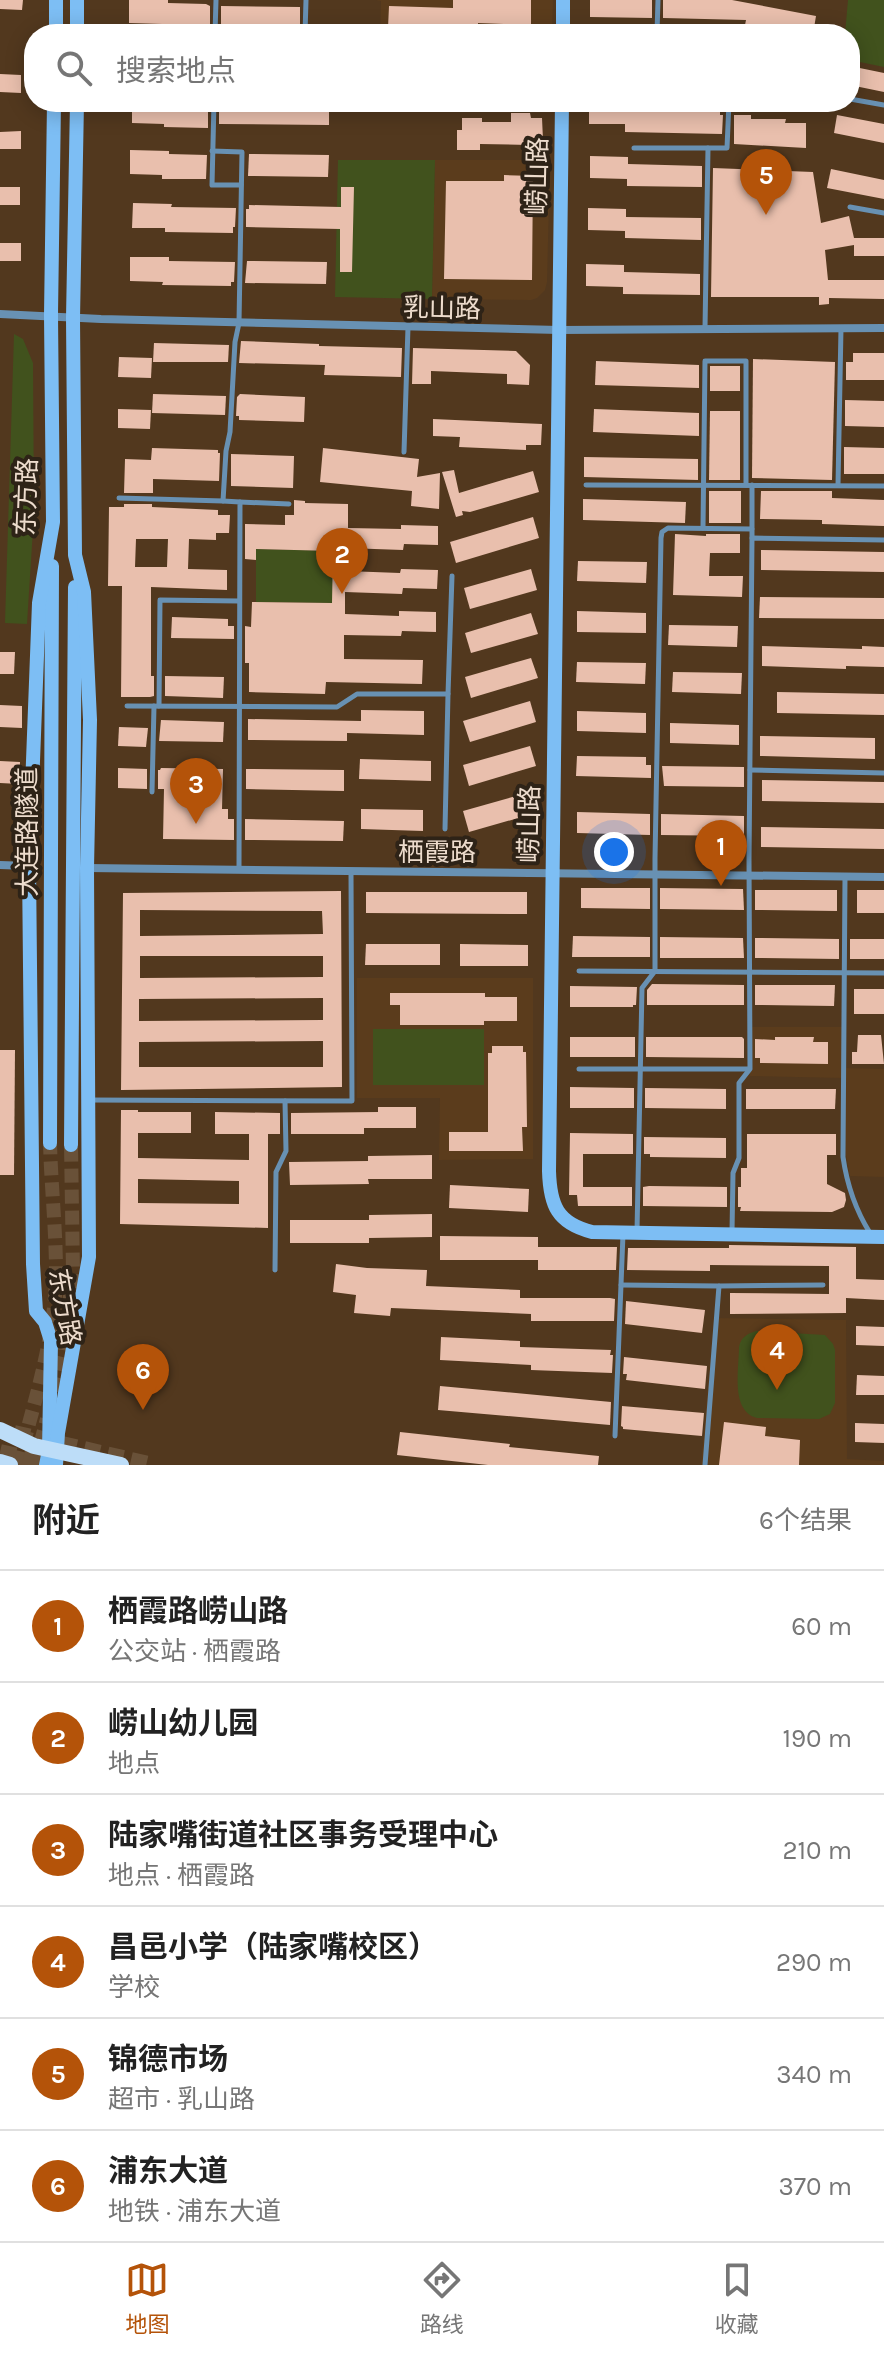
<!DOCTYPE html>
<html lang="zh">
<meta charset="utf-8">
<style>
:root{--surface:#fff;--page:#f2f2f2;--text:#222;--muted:#767676;--line:#e0e0e0;--accent:#b45309}
body{margin:0;font-family:Karla,"Noto Sans SC",sans-serif;background:var(--page);color:var(--text)}
.you{position:absolute;left:614px;top:852px;width:28px;height:28px;margin:-20px;border:6px solid #fff;border-radius:50%;background:#1a73e8;box-shadow:0 0 0 12px #1a73e833}
.badge{display:grid;place-items:center;width:52px;height:52px;border-radius:50%;background:var(--accent);color:#fff;font-size:26px;font-weight:700}
.pin{position:absolute;translate:-50% -66px;filter:drop-shadow(0 2px 4px #0008)}
.pin::after{content:'';position:absolute;top:42px;width:28px;height:24px;background:inherit;clip-path:polygon(0 0,100% 0,50% 100%)}
.list{margin:0;padding:0;list-style:none}
h2{display:flex;justify-content:space-between;align-items:center;height:104px;margin:0;padding:0 32px;font-size:34px}
h2 small{font-size:26px;font-weight:400;color:var(--muted)}
.list li{display:grid;grid-template-columns:52px 1fr auto;gap:24px;align-items:center;box-sizing:border-box;height:112px;padding:0 32px;border-top:2px solid var(--line)}
.list b{display:block;font-size:30px;white-space:nowrap}
.list p{margin:0;font-size:26px;white-space:nowrap;color:var(--muted)}
.list em{font-size:26px;font-style:normal;color:var(--muted)}
.icon{flex:none;width:44px;height:44px;fill:none;stroke:currentColor;stroke-width:2;stroke-linecap:round;stroke-linejoin:round}
.map{position:relative;flex:none;width:884px;height:1465px;overflow:hidden}
.search{position:absolute;background:var(--surface);box-shadow:0 4px 20px #0003;left:24px;right:24px;top:24px;height:88px;display:flex;align-items:center;gap:20px;box-sizing:border-box;padding:0 28px;border-radius:32px;color:var(--muted);font-size:30px}
.sheet{height:776px;background:var(--surface)}
nav{display:flex;justify-content:space-around;align-items:center;box-sizing:border-box;height:112px;border-top:2px solid var(--line);background:var(--surface);font-size:22px;color:var(--muted)}
nav a{display:grid;justify-items:center;gap:4px}
nav .on{color:var(--accent)}
.map>svg:first-child{display:block}
</style>
<div class="map">
<svg width="884" height="1465" viewBox="0 0 884 1465">
<rect width="100%" height="100%" fill="#52381e"/>
<g fill="#5b3c1c">
<path d="M376 0H553L552 34H380L381 1Z"/>
<path d="M435 160H550L547 282 545 290 537 298 531 300 432 299Z"/>
<path d="M357 978H533V1159L439 1160 440 1098H357Z"/>
<path d="M750 1027H845L844 1068 884 1069V1177L850 1176 846 1155 844 1078 750 1076Z"/>
<path d="M714 1318 846 1320 847 1459 884 1461V1465H701Z"/>
</g>
<g fill="#41521d">
<path d="M848 0H884V67L850 60V34H845Z"/>
<path d="M338 160H435L432 299 335 297Z"/>
<path d="M14 334 23 339 33 363 34 513 27 624 5 623Z"/>
<path d="M256 549 339 551 338 603 256 602Z"/>
<rect x="373" y="1029" width="111" height="56"/>
<path d="M756 1331 825 1335 833 1344 835 1350V1403L830 1414 819 1419 757 1418C730 1411 739 1369 739 1347 741 1337 747 1334 756 1331Z"/>
</g>
<g fill="#e9bfad" fill-rule="evenodd">
<path d="M0 0H23L22 10 0 9Z"/>
<path d="M129 0H168V3L206 4 210 6V27L162 28V24L129 23Z"/>
<path d="M453 0H531V25L478 23V31L388 28 389 6 453 8Z"/>
<path d="M590 0H652V18L590 17Z"/>
<path d="M663 0H732L816 16 813 34H797L745 25 746 20 663 18Z"/>
<path d="M221 6 300 7V29L221 28Z"/>
<path d="M850 66 884 73V92L850 85Z"/>
<path d="M0 74 21 75V93L0 92Z"/>
<path d="M132 102 208 104V128L164 127V124L132 123Z"/>
<path d="M224 102 329 103V125L219 124V104H224Z"/>
<path d="M589 102H627V110L720 112V115H723L722 134 625 132V124H589Z"/>
<path d="M511 113H530L531 118H542L543 140H529V145L480 144V150H457V130H462V118H482V122H511Z"/>
<path d="M734 115H751V119H786L785 123H806V148L734 144Z"/>
<path d="M837 115 884 124V143L834 133Z"/>
<path d="M21 131V149H0V132Z"/>
<path d="M130 150 169 151V154L207 155 206 179H162V175L130 174Z"/>
<path d="M249 154 329 155 328 177 248 176Z"/>
<path d="M590 156 628 157V164L702 166V187L627 186V179L590 178Z"/>
<path d="M713 168 813 172 821 223 849 216 854 238H884V256H854V245L825 250 828 280H884V299L829 298V304L819 305V297H711Z"/>
<path d="M831 169 884 180V199L827 188Z"/>
<path d="M504 175 533 176 532 280 444 279 446 181H504Z"/>
<rect x="0" y="187" width="20" height="18"/>
<path d="M341 187H354L352 272H340V229L246 227V209H249V205L341 207Z"/>
<path d="M133 203 172 204 171 207 236 208 235 227H233V233L165 232V228H132Z"/>
<path d="M588 208 626 209V217L701 218V240L625 238V231L588 230Z"/>
<rect x="0" y="243" width="21" height="18"/>
<path d="M130 257H169V261L235 262 234 282H231V286L162 285 163 282 130 281Z"/>
<path d="M247 261 327 262 326 284 245 283Z"/>
<path d="M586 264 624 265V272L700 274V295L623 294V287L586 286Z"/>
<path d="M241 341 319 344V346L402 348 401 377 324 375 325 365 239 363Z"/>
<path d="M154 343 229 345 228 362H153Z"/>
<path d="M413 348 516 351 530 365 529 385 507 384V374L431 371V384H412Z"/>
<path d="M853 353H884V380H846V362H853Z"/>
<path d="M119 357 152 358 151 378 118 377Z"/>
<path d="M753 359 835 362 832 480 752 478Z"/>
<path d="M596 361 699 365V388L595 385Z"/>
<rect x="710" y="366" width="30" height="25"/>
<path d="M153 394 226 396 225 415 152 413Z"/>
<path d="M240 394 305 397 304 422 239 420V416H236L237 397Z"/>
<path d="M845 400 884 401V427L845 426Z"/>
<path d="M118 409 151 410 150 429 118 428Z"/>
<path d="M594 409 699 413V436L593 432Z"/>
<path d="M710 411H740V480H709Z"/>
<path d="M433 419 542 424 541 445H526V450L459 447 460 437 433 436Z"/>
<path d="M844 447 884 448V474H844Z"/>
<path d="M152 448 218 450V453H220L219 481 153 479V493H124L125 459 151 460Z"/>
<path d="M323 448 419 459 417 477 440 473 439 509 411 506 412 491 320 482Z"/>
<path d="M231 454 294 456 293 488 231 486Z"/>
<path d="M584 457 698 459V480L584 477Z"/>
<path d="M454 470 459 493 533 471 539 492 470 512 462 511 463 515 456 517 442 472Z"/>
<rect x="709" y="491" width="32" height="32"/>
<path d="M761 491H832V498L884 500V526L822 524V520L760 519Z"/>
<path d="M583 499 686 502 685 523 583 520Z"/>
<path d="M294 500 305 501V503L348 504V528L401 529V525L438 526V545L404 544 403 550 346 548V571L400 573 401 569 438 570 437 589 403 588 402 594 345 592V614L399 616V611L436 612V632L402 631 401 636 344 635V659L423 660 422 684 326 682 325 694 249 692V663H245V626L251 627 252 602 332 603 333 551 256 549V560L245 559V524L285 525V515H294Z"/>
<path d="M124 504H152V507L218 510V515H230L229 533H216V540L189 539 188 569 227 570V590L151 587V676H154V696L150 697H121L122 586H108L109 507H124ZM136 539H168L167 567H135Z"/>
<path d="M533 517 539 538 456 563 450 542Z"/>
<path d="M675 534 706 536V534H740V553H710L709 576H743L742 597 673 595Z"/>
<path d="M761 550 884 552V572L761 570Z"/>
<path d="M578 561 647 562 646 583 577 581Z"/>
<path d="M531 569 537 590 470 609 464 588Z"/>
<path d="M760 597 884 598V619L759 618Z"/>
<path d="M577 611 646 613V633L577 632Z"/>
<path d="M531 613 538 634 471 653 465 633Z"/>
<path d="M172 617 228 619V626H234V639L171 638Z"/>
<path d="M669 625 738 626 737 647 668 645Z"/>
<path d="M762 646 862 649V646L884 647V667L846 666V669L762 666Z"/>
<path d="M0 652H15L14 674H0Z"/>
<path d="M531 658 538 678 471 698 465 677Z"/>
<path d="M577 662 646 663 645 684 576 682Z"/>
<path d="M673 672 742 673 741 694 672 692Z"/>
<path d="M165 676 224 677 223 698 165 696Z"/>
<path d="M777 692 884 694V715L777 713Z"/>
<path d="M530 701 536 722 470 742 463 721Z"/>
<path d="M0 705 22 706V728L0 727Z"/>
<path d="M361 710 424 711V735L347 733V741L248 740V719L361 721Z"/>
<path d="M577 711 646 713V733L577 731Z"/>
<path d="M161 720 224 722 223 742 159 741Z"/>
<path d="M670 723 739 725V745L670 743Z"/>
<path d="M119 727 148 728 146 747 118 746Z"/>
<path d="M760 736 875 738V759L760 756Z"/>
<path d="M530 746 536 766 469 786 463 765Z"/>
<path d="M577 756 646 757V765H651V778L576 776Z"/>
<path d="M360 759 431 761V781L359 779Z"/>
<path d="M0 761 20 762 19 784 0 783Z"/>
<path d="M662 766 744 767V787L664 786Z"/>
<path d="M118 768 147 769V789L118 788Z"/>
<path d="M161 768 223 769 222 809H228V819H234V840L163 839 164 789H158V770H160Z"/>
<path d="M246 769 344 770V791L246 789Z"/>
<path d="M762 780 884 782V803L762 801Z"/>
<path d="M530 792 536 813 469 832 463 811Z"/>
<path d="M361 809 423 810V831L361 829Z"/>
<path d="M577 812 650 814V835L577 833Z"/>
<path d="M661 814 744 816V836L661 835Z"/>
<path d="M245 819 344 821 343 841 245 840Z"/>
<path d="M761 827 884 829V849L761 847Z"/>
<path d="M581 888H650V909L581 908Z"/>
<path d="M660 888 743 889 744 910 660 909Z"/>
<path d="M755 890H837V911L755 910Z"/>
<rect x="857" y="890" width="27" height="23"/>
<path d="M341 891 342 1087 121 1090 123 893ZM140 910 322 911 323 934 140 936ZM140 956H323V977L140 978ZM323 998V1020L139 1021V999ZM323 1041V1067H139V1042Z"/>
<path d="M366 892H527V914L366 913Z"/>
<path d="M573 936 650 937V957H572Z"/>
<path d="M660 937 743 938 744 958H660Z"/>
<path d="M755 938 839 939V959L755 958Z"/>
<rect x="850" y="939" width="34" height="20"/>
<path d="M366 944H440V965H365Z"/>
<path d="M460 944 528 945V966H460Z"/>
<path d="M652 984 744 985V1005H647V990Z"/>
<path d="M755 985H835L834 1006 755 1005Z"/>
<path d="M570 986 637 987 636 1005H633V1007H570Z"/>
<rect x="854" y="989" width="30" height="25"/>
<path d="M390 993H485V997H517V1021H484V1025H400V1005H390Z"/>
<path d="M858 1035H881L884 1064H852V1052H857Z"/>
<rect x="570" y="1037" width="65" height="20"/>
<path d="M646 1037H742L744 1039V1058L646 1057Z"/>
<path d="M775 1037H814L813 1042H828V1064L760 1063V1058H755V1039L775 1040Z"/>
<path d="M492 1046H523V1052H526L527 1127H522L523 1151H449V1132H488V1053H492Z"/>
<path d="M0 1050H15L14 1175H0Z"/>
<path d="M570 1087 634 1088V1108H570Z"/>
<path d="M645 1088 726 1089V1109L645 1108Z"/>
<path d="M746 1089H836L835 1109H746Z"/>
<path d="M378 1107H416V1128H364V1134H291V1113L378 1112Z"/>
<path d="M121 1110H138V1112H191V1133H138V1158L249 1160V1134H215V1112L280 1113V1134H268V1228L120 1224ZM138 1179 239 1181V1204L138 1203Z"/>
<path d="M570 1133 633 1134V1154H583V1187H632V1206H578L577 1195H569Z"/>
<path d="M747 1134H836V1155H827V1184L845 1193 846 1200 844 1207 832 1212 740 1211 741 1207H738V1187H741V1168H747Z"/>
<path d="M644 1137 726 1138V1158L650 1157V1154H644Z"/>
<path d="M432 1155V1179H368L369 1184 290 1185 289 1162 368 1161V1156Z"/>
<path d="M450 1185 529 1189 528 1212 449 1208Z"/>
<path d="M649 1186 727 1187V1207L643 1206V1187Z"/>
<path d="M432 1214V1237L369 1238V1243H290V1220H369V1215Z"/>
<path d="M440 1236 538 1237V1247H617L616 1270H538V1260H440Z"/>
<path d="M729 1245 856 1247V1279L884 1280V1300L846 1298V1313L730 1314V1293L829 1294V1266L710 1265V1271L627 1270 628 1248H729Z"/>
<path d="M336 1264 367 1268 427 1270 426 1286 520 1290V1298H610L615 1299 614 1321H531V1314L391 1308 390 1316 354 1313 356 1295 333 1292Z"/>
<path d="M626 1301 705 1310 702 1333 625 1324Z"/>
<path d="M856 1326 884 1327V1346L856 1345Z"/>
<path d="M441 1337 520 1341V1347L611 1350 610 1355H613L612 1373 531 1370V1365L440 1360Z"/>
<path d="M624 1357 707 1366 705 1389 626 1380 627 1374H623Z"/>
<path d="M857 1375 884 1376V1395H856Z"/>
<path d="M440 1386 611 1402 610 1425 438 1410Z"/>
<path d="M622 1406 704 1413 702 1436 623 1429V1427L621 1426Z"/>
<path d="M724 1422 766 1427 765 1436 800 1440 799 1465H719Z"/>
<path d="M855 1423 884 1424V1443L855 1442Z"/>
<path d="M400 1432 510 1444 509 1447 599 1456 598 1465H488L397 1455Z"/>
</g>
<g fill="none" stroke-linecap="round" stroke-linejoin="round">
<g stroke="#695138" stroke-width="14" stroke-dasharray="14 7" stroke-linecap="butt">
<path d="M54 1391 63 1354 73 1272 71 1145"/>
<path d="M18 1465C34 1402 56 1337 56 1272 56 1229 51 1185 50 1143"/>
<path d="M35 1465 47 1419"/>
</g>
<g stroke="#695138" stroke-width="16" stroke-dasharray="16 8" stroke-linecap="butt">
<path d="M14 1433 153 1465"/>
<path d="M0 1452 56 1465"/>
</g>
<g stroke="#6891b3" stroke-width="5">
<path d="M563 31 718 34"/>
<path d="M657 33 658 0"/>
<path d="M215 34 216 0"/>
<path d="M305 34 306 0"/>
<path d="M850 99 884 105"/>
<path d="M214 102 212 185H241"/>
<path d="M634 148H727L729 102"/>
<path d="M850 207 884 213"/>
<path d="M705 328 708 148"/>
<path d="M404 452 408 327"/>
<path d="M586 485 884 486"/>
<path d="M838 485 841 328"/>
<path d="M119 498 223 501 226 451 230 432 235 342 239 323 242 152 212 151"/>
<path d="M223 501 240 502 239 869"/>
<path d="M240 502 289 504"/>
<path d="M703 528 705 361H746V485"/>
<path d="M752 538V485"/>
<path d="M448 694 452 576"/>
<path d="M127 706 337 707 357 694H448L445 829"/>
<path d="M159 706 160 600 239 601"/>
<path d="M750 770 884 773"/>
<path d="M152 792 154 706"/>
<path d="M845 877 843 1157C847 1185 855 1209 870 1233"/>
<path d="M579 971 884 973"/>
<path d="M579 1069H749"/>
<path d="M90 1100 352 1101 351 872"/>
<path d="M637 1231 642 988 655 971V858L661 538 662 532 668 528 752 529"/>
<path d="M732 1232 733 1173 739 1158V1083L750 1069 749 859 752 538 884 540"/>
<path d="M275 1270 276 1172 286 1151 285 1101"/>
<path d="M621 1285 719 1286 705 1465"/>
<path d="M719 1286 823 1285"/>
<path d="M615 1436 623 1234"/>
</g>
<g stroke="#6891b3" stroke-width="8">
<path d="M0 314 101 319 559 330 884 328"/>
<path d="M0 865 29 866"/>
<path d="M87 868 884 877"/>
</g>
<g stroke="#7dbef4" stroke-width="14">
<path d="M563 0V34"/>
<path d="M56 34V0"/>
<path d="M77 34V0"/>
<path d="M562 102 549 1171C550 1205 557 1223 592 1232L884 1237"/>
<path d="M50 1143 52 566"/>
<path d="M71 1145 75 587"/>
<path d="M46 1465 49 1450 51 1341 45 1322 36 1311 33 1264 29 866 39 603 53 522 51 315 54 102"/>
<path d="M56 1465 58 1433 89 1257 87 868 90 720 84 592 75 555 73 318 77 102"/>
</g>
<g stroke="#bdddf8" stroke-width="16">
<path d="M0 1430 34 1446 121 1465"/>
<path d="M0 1462 10 1465"/>
</g>
</g>
<g text-anchor="middle" stroke-width="8" stroke-linejoin="round" paint-order="stroke">
<g font-size="26" fill="#eddccd" stroke="#2e2317">
<text transform="translate(537 176) rotate(-89)" y="9">崂山路</text>
<text transform="translate(442 308) rotate(1)" y="9">乳山路</text>
<text transform="translate(26 497) rotate(-88)" y="9">东方路</text>
<text transform="translate(529 824) rotate(-89)" y="9">崂山路</text>
<text transform="translate(27 832) rotate(-90)" y="9">大连路隧道</text>
<text x="437" y="861">栖霞路</text>
<text transform="translate(65 1307) rotate(80)" y="9">东方路</text>
</g>
</g>
</svg>
<div class="you"></div>
<div class="pin badge" style="left:721px;top:886px">1</div>
<div class="pin badge" style="left:342px;top:594px">2</div>
<div class="pin badge" style="left:196px;top:824px">3</div>
<div class="pin badge" style="left:777px;top:1390px">4</div>
<div class="pin badge" style="left:766px;top:215px">5</div>
<div class="pin badge" style="left:143px;top:1410px">6</div>
<div class="search"><svg class="icon" aria-label="search" viewBox="0 0 24 24"><circle cx="10" cy="10" r="6"/><path d="M15 15l6 6"/></svg>搜索地点</div>
</div>
<section class="sheet">
<h2>附近<small>6个结果</small></h2>
<ul class="list">
<li><span class="badge">1</span><div><b>栖霞路崂山路</b><p>公交站 · 栖霞路</p></div><em>60 m</em></li>
<li><span class="badge">2</span><div><b>崂山幼儿园</b><p>地点</p></div><em>190 m</em></li>
<li><span class="badge">3</span><div><b>陆家嘴街道社区事务受理中心</b><p>地点 · 栖霞路</p></div><em>210 m</em></li>
<li><span class="badge">4</span><div><b>昌邑小学（陆家嘴校区）</b><p>学校</p></div><em>290 m</em></li>
<li><span class="badge">5</span><div><b>锦德市场</b><p>超市 · 乳山路</p></div><em>340 m</em></li>
<li><span class="badge">6</span><div><b>浦东大道</b><p>地铁 · 浦东大道</p></div><em>370 m</em></li>
</ul>
</section>
<nav>
<a class="on"><svg class="icon" aria-label="map" viewBox="0 0 24 24"><path d="M3 6l6-2 6 2 6-2v14l-6 2-6-2-6 2zM9 4v14M15 6v14"/></svg>地图</a>
<a><svg class="icon" aria-label="directions" viewBox="0 0 24 24"><path d="M12 3l9 9-9 9-9-9zM9 14v-3h6M13 9l2 2-2 2"/></svg>路线</a>
<a><svg class="icon" aria-label="saved" viewBox="0 0 24 24"><path d="M7 4h10v16l-5-4-5 4z"/></svg>收藏</a>
</nav>
